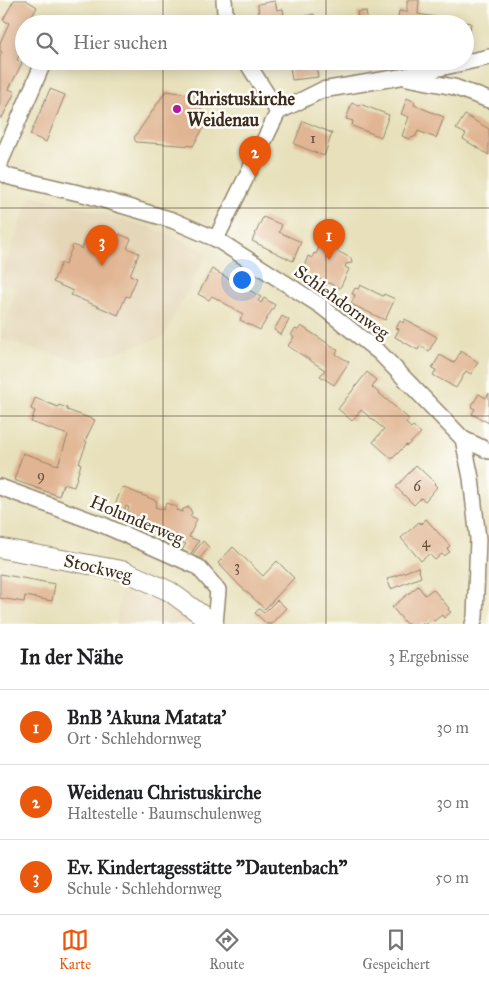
<!DOCTYPE html>
<html lang="de">
<meta charset="utf-8">
<style>
:root{--surface:#fff;--page:#f2f2f2;--text:#202124;--muted:#757577;--line:#e0e0e0;--accent:#ea580c}
body{margin:0;font-family:"IM FELL Great Primer",serif;background:var(--page);color:var(--text)}
.you{position:absolute;left:241px;top:279px;width:18px;height:18px;margin:-12px;border:4px solid #fff;border-radius:50%;background:#1a73e8;box-shadow:0 0 0 8px #1a73e833}
.badge{display:grid;place-items:center;width:32px;height:32px;border-radius:50%;background:var(--accent);color:#fff;font-size:16px;font-weight:700}
.pin{position:absolute;translate:-50% -41px;filter:drop-shadow(0 1px 2px #0008)}
.pin::after{content:'';position:absolute;top:26px;width:18px;height:15px;background:inherit;clip-path:polygon(0 0,100% 0,50% 100%)}
.list{margin:0;padding:0;list-style:none}
h2{display:flex;justify-content:space-between;align-items:center;height:65px;margin:0;padding:0 20px;font-size:21px}
h2 small{font-size:16px;font-weight:400;color:var(--muted)}
.list li{display:grid;grid-template-columns:32px 1fr auto;gap:15px;align-items:center;box-sizing:border-box;height:75px;padding:0 20px;border-top:1px solid var(--line)}
.list b{display:block;font-size:19px;white-space:nowrap}
.list p{margin:0;font-size:16px;white-space:nowrap;color:var(--muted)}
.list em{font-size:16px;font-style:normal;color:var(--muted)}
.icon{flex:none;width:28px;height:28px;fill:none;stroke:currentColor;stroke-width:2;stroke-linecap:round;stroke-linejoin:round}
.map{position:relative;flex:none;width:489px;height:624px;overflow:hidden}
.search{position:absolute;background:var(--surface);box-shadow:0 2px 12px #0003;left:15px;right:15px;top:15px;height:55px;display:flex;align-items:center;gap:12px;box-sizing:border-box;padding:0 18px;border-radius:28px;color:var(--muted);font-size:19px}
.sheet{height:290px;background:var(--surface)}
nav{display:flex;justify-content:space-around;align-items:center;box-sizing:border-box;height:70px;border-top:1px solid var(--line);background:var(--surface);font-size:14px;color:var(--muted)}
nav a{display:grid;justify-items:center;gap:2px}
nav .on{color:var(--accent)}
.map>svg:first-child{display:block}
</style>
<div class="map">
<svg width="489" height="624" viewBox="0 0 489 624">
<rect width="100%" height="100%" fill="#fdfcf7"/>
<filter id="ink" filterUnits="userSpaceOnUse"><feTurbulence type="fractalNoise" baseFrequency=".02" numOctaves="2"/><feDisplacementMap in="SourceGraphic" scale="10" xChannelSelector="R" yChannelSelector="G"/><feConvolveMatrix kernelMatrix="1 2 1 2 8 2 1 2 1" color-interpolation-filters="sRGB"/></filter>
<filter id="wash" filterUnits="userSpaceOnUse"><feTurbulence type="fractalNoise" baseFrequency=".0096" numOctaves="4" result="noise"/><feDisplacementMap in="SourceGraphic" scale="20" xChannelSelector="R" yChannelSelector="G"/><feGaussianBlur stdDeviation="1.12" result="paint"/><feColorMatrix in="noise" values="0 0 0 0 0 0 0 0 0 0 0 0 0 0 0 0 0 1.4 0 .05"/><feComposite in="paint" operator="in"/></filter>
<g filter="url(#wash)">
<rect width="100%" height="100%" fill="#e7e0ba"/>
<g fill="#e4d6b7">
<path d="M31 195 96 211 155 229 207 252 164 337 82 363 0 339 17 288 0 282V279Z"/>
<path d="M121 591 155 601 193 624H116Z"/>
</g>
<g id="blocks">
<g fill="#e1b593">
<path d="M14 0H26L37 7 28 24H24V46L17 60 22 63 9 89 15 92 2 118H0V55L2 52 0 51V43L9 23 3 20Z"/>
<path d="M407 0H419L418 14 471 23 468 40H465V24H397L399 11 407 12Z"/>
<path d="M275 1 277 10 283 9 285 24H259L258 4Z"/>
<path d="M366 11 368 24H359L357 12Z"/>
<path d="M314 14 316 24H307L305 16Z"/>
<path d="M289 61H315L318 77 292 80Z"/>
<path d="M50 89 65 95 46 142 30 135Z"/>
<path d="M166 91 195 95 207 122 193 146 136 142 134 138Z"/>
<path d="M407 98 415 102 414 105 444 117 436 138 418 131 416 136 409 139 402 136 409 117 401 114Z"/>
<path d="M352 103 359 106 360 104 389 115 381 137 352 126 353 121 346 119Z"/>
<path d="M465 115 489 129V155L463 139 466 134 456 129Z"/>
<path d="M303 121 332 133 324 156 294 144Z"/>
<path d="M263 217 282 225 279 232 301 242 293 261 252 241Z"/>
<path d="M326 232 342 239 337 251 351 258 352 263 346 264 345 267 349 269 340 288 306 273 307 269 304 267 308 256 312 258 314 253 316 254Z"/>
<path d="M119 234 131 239 127 248 139 253 130 275 137 278 129 297 126 296 118 315 71 295 73 291 53 282 61 263 65 265 73 245 82 249 86 238 113 248Z"/>
<path d="M212 269 261 297 258 301 261 303 264 298 275 305 260 330 240 320 243 314 212 296 209 300 198 294Z"/>
<path d="M360 285 383 296 384 294 395 299 385 320 351 304 355 295 352 294 355 288 358 289Z"/>
<path d="M282 316 289 320 281 335 274 330Z"/>
<path d="M405 319 437 337 429 351 420 346 418 350 395 337 399 329 396 328 400 321 403 323Z"/>
<path d="M301 326 338 350 336 354 349 362 334 385 320 376 325 370 288 346 294 337 291 335 295 329 298 330Z"/>
<path d="M461 351 478 362 471 374 466 371 456 388 433 375 436 370 432 368 440 355 454 363Z"/>
<path d="M367 372 377 381 372 387 409 419 406 423 411 428 413 426 421 433 407 446 406 445 392 459 373 442 384 429 361 410 352 421 338 409Z"/>
<path d="M489 393V423L472 414 475 409 471 407 479 394 486 398Z"/>
<path d="M35 398 58 407 59 405 67 408V410L95 420 85 441 87 442 79 463 81 464 74 487 63 484 59 496 14 480 23 453 58 465 68 435 31 422 35 411 31 409Z"/>
<path d="M416 465 435 483 434 484 437 487 425 501 421 498 414 505 396 487Z"/>
<path d="M122 487 157 501 155 507 164 510 166 503 177 507 176 510 182 512 183 509 189 507 192 513 190 516 197 519 189 537 199 541 190 555 182 550 186 544 124 519 129 507 126 506 121 520 111 516Z"/>
<path d="M426 519 450 546 447 549 450 552 444 556 442 554 435 560 429 554 421 561 401 538 419 522 421 524Z"/>
<path d="M203 541 209 547 198 561 192 555Z"/>
<path d="M233 547 263 576 277 561 294 578 265 609 240 586 218 563Z"/>
<path d="M418 567 421 577 391 589 387 579Z"/>
<path d="M0 574 55 584 52 601 25 596 24 602 0 598Z"/>
<path d="M418 586 425 595 433 589 449 608 448 610 451 612 444 618 442 615 434 621 432 619 426 624H406L392 607Z"/>
<path d="M277 600 286 608 271 624H267L255 613 259 609 264 613Z"/>
</g>
</g>
</g>
<g filter="url(#ink)">
<use href="#blocks" fill-opacity="0" stroke="#91856c" stroke-width="1"/>
<g fill="none" stroke-linecap="round" stroke-linejoin="round">
<defs>
<g id="minor">
<path d="M224 0 226 24"/>
<path d="M246 61 278 112"/>
<path d="M407 78 454 87 489 100"/>
<path d="M0 163 44 61"/>
<path d="M0 172 10 177 87 195 172 220 216 239 321 306 380 353 463 439 471 478 478 539 475 617 473 624"/>
<path d="M216 239 278 112 322 90 400 77 489 57"/>
<path d="M463 439 489 451"/>
<path d="M0 487 103 525 198 567 218 590 215 624"/>
</g>
<path id="tertiary" d="M0 548 124 571 169 591 214 624"/>
</defs>
<use href="#minor" stroke="#91856c" stroke-width="18"/>
<use href="#tertiary" stroke="#91856c" stroke-width="21"/>
<use href="#minor" stroke="#fff" stroke-width="15"/>
<use href="#tertiary" stroke="#fff" stroke-width="19"/>
</g>
</g>
<path fill="none" stroke="#3b2a1e" stroke-width="1" stroke-opacity="0.55" d="M163 0V24M326 0V24M163 61V624M326 61V624M0 208H489M0 416H489"/>
<circle fill="#b5179e" stroke="#fdfcf7" stroke-width="2" cx="177" cy="109" r="5"/>
<g text-anchor="middle" stroke-width="5" stroke-linejoin="round" paint-order="stroke">
<g font-size="15" fill="#644d3b">
<text x="313" y="143">1</text>
<text x="41" y="480">9</text>
<text x="417" y="491">6</text>
<text x="426" y="547">4</text>
<text x="237" y="571">3</text>
</g>
<g font-size="18" font-weight="bold" fill="#3b2a1e" stroke="#fdfcf7" text-anchor="start">
<text x="187" y="105">Christuskirche<tspan x="187" dy="21">Weidenau</tspan></text>
</g>
<g font-size="18" fill="#3b2a1e" stroke="#fdfcf7">
<text transform="translate(342 302) rotate(36)" y="6">Schlehdornweg</text>
<text transform="translate(137 520) rotate(23)" y="6">Holunderweg</text>
<text transform="translate(98 568) rotate(13)" y="6">Stockweg</text>
</g>
</g>
</svg>
<div class="you"></div>
<div class="pin badge" style="left:329px;top:260px">1</div>
<div class="pin badge" style="left:255px;top:177px">2</div>
<div class="pin badge" style="left:102px;top:266px">3</div>
<div class="search"><svg class="icon" aria-label="search" viewBox="0 0 24 24"><circle cx="10" cy="10" r="6"/><path d="M15 15l6 6"/></svg>Hier suchen</div>
</div>
<section class="sheet">
<h2>In der Nähe<small>3 Ergebnisse</small></h2>
<ul class="list">
<li><span class="badge">1</span><div><b>BnB 'Akuna Matata'</b><p>Ort · Schlehdornweg</p></div><em>30 m</em></li>
<li><span class="badge">2</span><div><b>Weidenau Christuskirche</b><p>Haltestelle · Baumschulenweg</p></div><em>30 m</em></li>
<li><span class="badge">3</span><div><b>Ev. Kindertagesstätte &quot;Dautenbach&quot;</b><p>Schule · Schlehdornweg</p></div><em>50 m</em></li>
</ul>
</section>
<nav>
<a class="on"><svg class="icon" aria-label="map" viewBox="0 0 24 24"><path d="M3 6l6-2 6 2 6-2v14l-6 2-6-2-6 2zM9 4v14M15 6v14"/></svg>Karte</a>
<a><svg class="icon" aria-label="directions" viewBox="0 0 24 24"><path d="M12 3l9 9-9 9-9-9zM9 14v-3h6M13 9l2 2-2 2"/></svg>Route</a>
<a><svg class="icon" aria-label="saved" viewBox="0 0 24 24"><path d="M7 4h10v16l-5-4-5 4z"/></svg>Gespeichert</a>
</nav>
